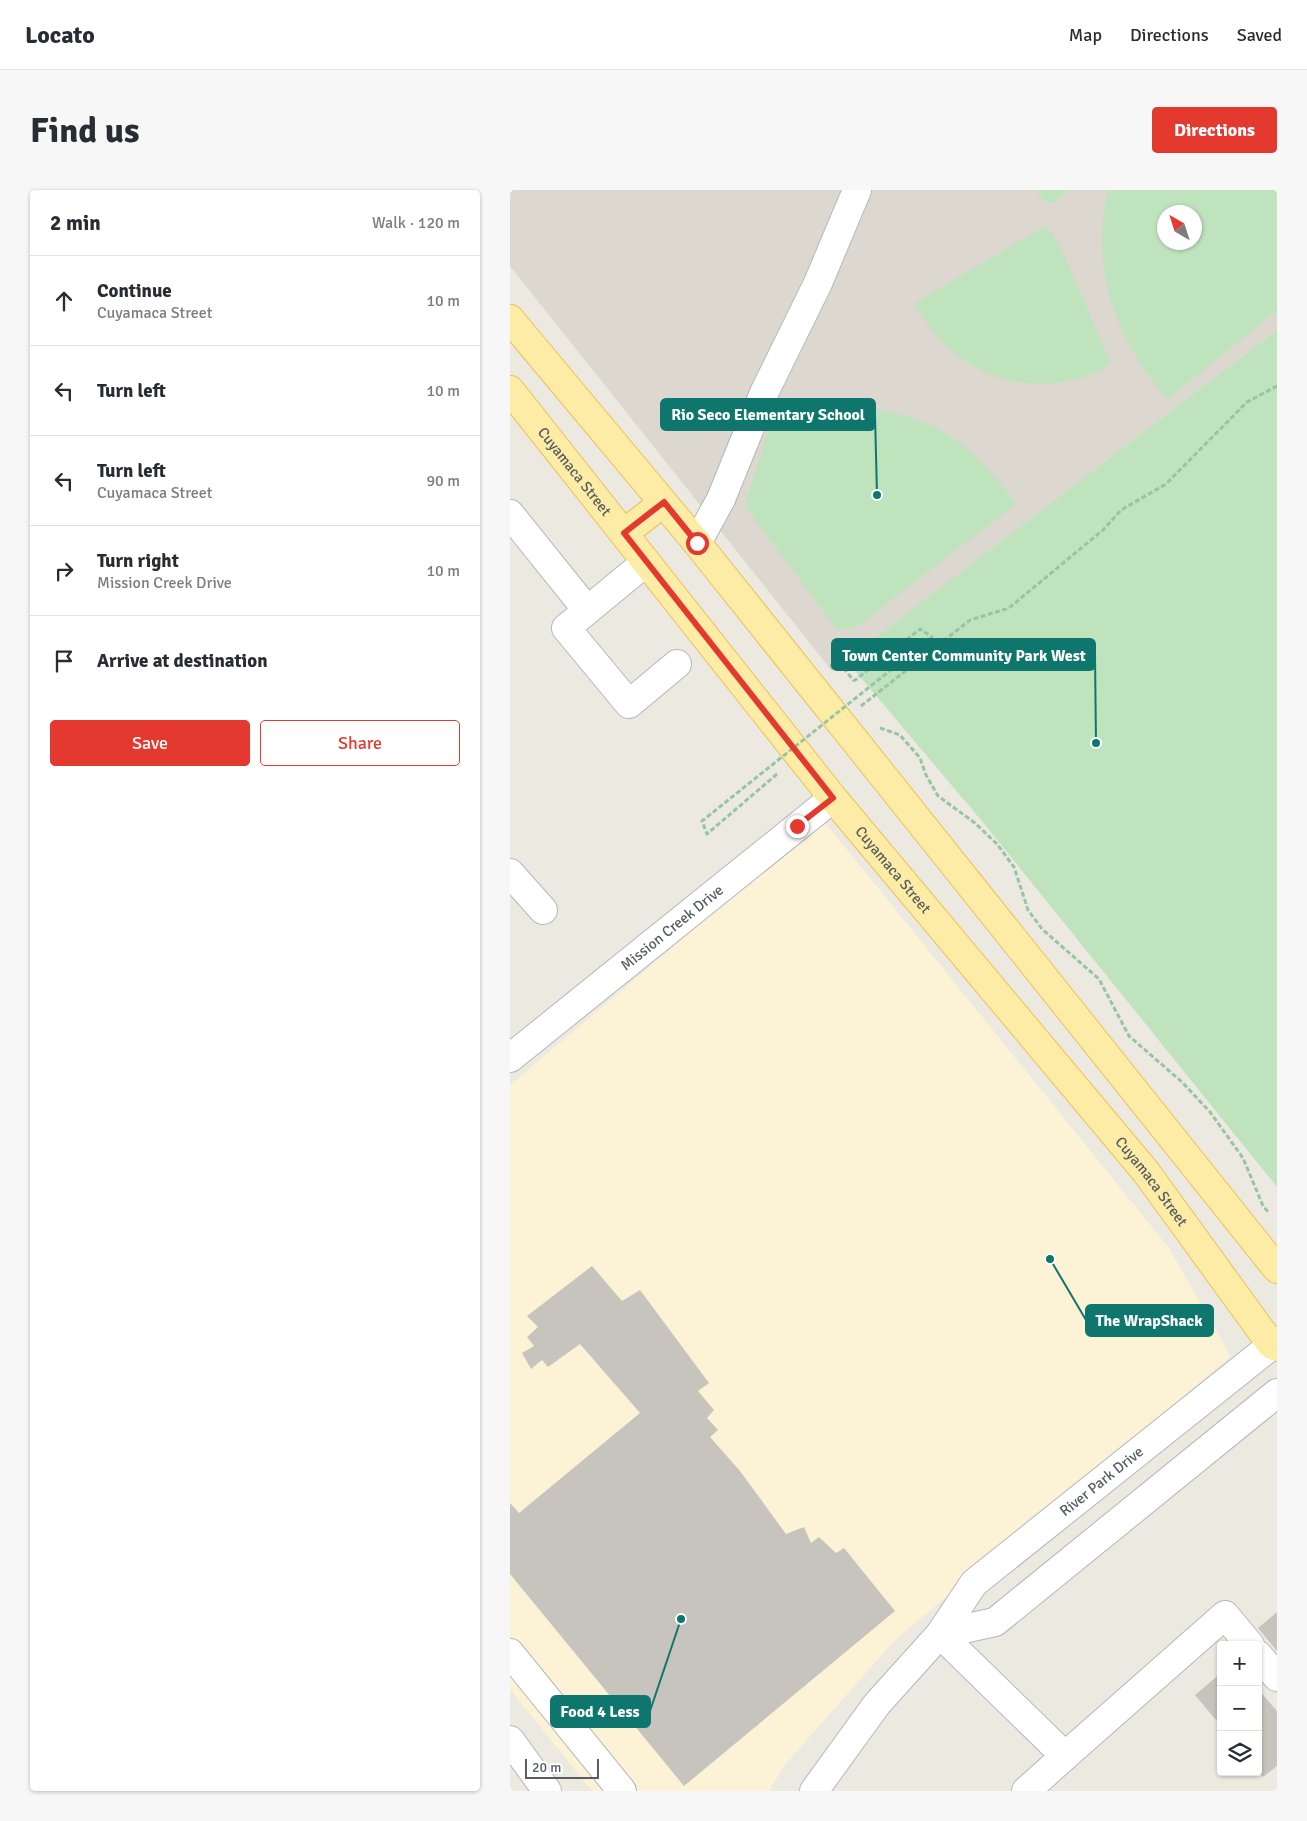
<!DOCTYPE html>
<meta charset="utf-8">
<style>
:root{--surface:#fff;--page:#f7f7f7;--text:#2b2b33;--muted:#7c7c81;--line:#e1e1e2;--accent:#e3392f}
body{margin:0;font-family:Signika,sans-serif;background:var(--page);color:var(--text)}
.controls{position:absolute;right:15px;bottom:15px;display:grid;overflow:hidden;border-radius:5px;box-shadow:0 1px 4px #0004}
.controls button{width:45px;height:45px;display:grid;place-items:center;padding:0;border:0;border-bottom:1px solid var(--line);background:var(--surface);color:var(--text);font:25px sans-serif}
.compass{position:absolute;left:647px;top:15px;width:45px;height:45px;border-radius:50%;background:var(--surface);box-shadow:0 1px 4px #0004;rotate:321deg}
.scale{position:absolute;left:15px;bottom:12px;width:74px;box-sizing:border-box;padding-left:5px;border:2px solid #595d61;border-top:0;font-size:14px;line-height:18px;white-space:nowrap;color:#595d61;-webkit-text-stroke:4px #fff;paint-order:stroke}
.stop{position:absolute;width:15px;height:15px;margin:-11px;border:4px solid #e3392f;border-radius:50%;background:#fff}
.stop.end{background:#e3392f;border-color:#fff;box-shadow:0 1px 5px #0008}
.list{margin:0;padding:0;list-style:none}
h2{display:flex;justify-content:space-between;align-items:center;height:65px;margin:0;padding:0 20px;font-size:21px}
h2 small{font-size:16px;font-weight:400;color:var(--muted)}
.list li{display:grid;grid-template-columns:32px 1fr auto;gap:15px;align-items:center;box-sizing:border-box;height:90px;padding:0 20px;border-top:1px solid var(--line)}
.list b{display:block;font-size:19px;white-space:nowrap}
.list p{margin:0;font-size:16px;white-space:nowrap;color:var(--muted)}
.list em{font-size:16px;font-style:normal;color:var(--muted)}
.actions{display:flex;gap:10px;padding:15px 20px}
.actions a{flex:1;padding:11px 0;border:1px solid var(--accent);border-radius:5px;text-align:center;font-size:18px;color:var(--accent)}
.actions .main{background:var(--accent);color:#fff}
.icon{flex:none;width:28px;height:28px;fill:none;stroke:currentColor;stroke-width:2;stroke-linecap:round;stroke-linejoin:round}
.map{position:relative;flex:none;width:767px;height:1601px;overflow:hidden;border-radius:5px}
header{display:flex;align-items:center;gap:30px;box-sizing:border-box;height:70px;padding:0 25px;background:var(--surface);border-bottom:1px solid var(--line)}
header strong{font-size:24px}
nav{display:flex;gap:28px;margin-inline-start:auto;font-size:18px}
.intro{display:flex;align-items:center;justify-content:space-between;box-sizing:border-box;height:120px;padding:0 30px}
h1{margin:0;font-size:35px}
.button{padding:12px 22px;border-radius:5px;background:var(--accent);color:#fff;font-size:18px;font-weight:700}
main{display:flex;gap:30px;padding:0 30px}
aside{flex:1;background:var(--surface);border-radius:5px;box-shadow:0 1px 4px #0004}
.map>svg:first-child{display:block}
</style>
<header>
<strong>Locato</strong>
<nav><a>Map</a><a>Directions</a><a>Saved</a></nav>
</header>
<div class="intro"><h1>Find us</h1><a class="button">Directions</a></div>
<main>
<aside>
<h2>2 min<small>Walk · 120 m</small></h2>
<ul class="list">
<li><svg class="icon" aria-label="ahead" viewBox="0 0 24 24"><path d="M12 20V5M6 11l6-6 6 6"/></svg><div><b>Continue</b><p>Cuyamaca Street</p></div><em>10 m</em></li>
<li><svg class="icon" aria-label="left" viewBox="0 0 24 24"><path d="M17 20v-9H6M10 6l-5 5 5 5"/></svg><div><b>Turn left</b></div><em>10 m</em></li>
<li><svg class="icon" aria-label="left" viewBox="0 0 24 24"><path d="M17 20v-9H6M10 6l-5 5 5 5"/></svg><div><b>Turn left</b><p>Cuyamaca Street</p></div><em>90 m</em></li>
<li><svg class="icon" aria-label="right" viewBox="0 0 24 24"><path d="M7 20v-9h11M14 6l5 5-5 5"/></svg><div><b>Turn right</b><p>Mission Creek Drive</p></div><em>10 m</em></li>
<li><svg class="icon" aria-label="arrive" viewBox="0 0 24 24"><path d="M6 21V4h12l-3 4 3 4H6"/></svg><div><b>Arrive at destination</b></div></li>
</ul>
<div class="actions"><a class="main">Save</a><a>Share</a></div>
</aside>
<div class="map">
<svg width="767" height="1601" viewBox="0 0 767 1601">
<rect width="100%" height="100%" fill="#ece9e1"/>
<path fill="#fcf2d5" d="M313 630 659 1058 721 1166 384 1451 274 1576 259 1601H82L0 1499V895Z"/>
<path fill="#dcd8cf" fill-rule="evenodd" d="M0 0H767V140L322 481 0 76ZM654 22H684V52H654Z"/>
<g fill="#bee3bd" fill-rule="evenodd">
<path d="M524 0H558L544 12 537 13Z"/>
<path d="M598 0H767V120L658 209C605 152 580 76 598 0ZM654 22H684V52H654Z"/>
<path d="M532 38 540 41 551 58 601 174C528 217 442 188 405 113Z"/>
<path d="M767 140V997L476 636 336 470Z"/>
<path d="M330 216C414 221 457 245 506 314L342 440 326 438 235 316 261 231 299 219Z"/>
</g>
<g fill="#c7c4be">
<path d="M82 1076 112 1111 130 1100 199 1193 188 1201 204 1220 197 1228 208 1240 200 1247 230 1281 276 1344 294 1337 301 1353 309 1347 326 1363 334 1358 385 1421 174 1596 0 1384V1313L9 1323 130 1223 70 1154 38 1177 32 1170 21 1179 12 1163 24 1156 17 1147 28 1137 17 1126Z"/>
<path d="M767 1422V1461L748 1438Z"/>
<path d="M711 1483V1536L685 1505Z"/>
<path d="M748 1499 767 1521V1576L753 1587 748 1581Z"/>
</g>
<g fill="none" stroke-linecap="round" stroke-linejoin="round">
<defs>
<g id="minor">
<path d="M0 324 77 420"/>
<path d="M187 353 211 309 254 203 308 93 347 0"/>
<path d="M136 372 56 438 119 514 167 474"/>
<path d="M0 683 33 720"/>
<path id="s1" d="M0 868 323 608"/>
<path d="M430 1444 555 1566 715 1425 740 1455"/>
<path d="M430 1444 485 1432 767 1203"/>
<path d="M0 1463 112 1601"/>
<path d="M748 1465 767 1487"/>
<path d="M0 1550 37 1601"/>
<path id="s2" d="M304 1601 367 1514 430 1444 464 1393 767 1151"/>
<path d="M516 1601 555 1566"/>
</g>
<g id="major">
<path d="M0 129 187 353 767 1079"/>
<path id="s3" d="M0 200 323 608 636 982 750 1139 762 1155 767 1157"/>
<path d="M114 343 153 313"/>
</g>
</defs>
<use href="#minor" stroke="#b4b7bb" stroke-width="30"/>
<use href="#major" stroke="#edc059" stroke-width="30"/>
<g stroke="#97c4a2" stroke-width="3" stroke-dasharray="5 2.5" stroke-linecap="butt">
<path d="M323 479 321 476 327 470 344 491"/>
<path d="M351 516 460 430 499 418 593 340 611 320 656 294 737 212 767 196"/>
<path d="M370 538 390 545 410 568 416 585 428 606 465 633 487 654 504 677 518 720 532 739 589 789 619 846 672 892 700 922 733 968 753 1016 759 1023"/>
</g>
<use href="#minor" stroke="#fff" stroke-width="28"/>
<use href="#major" stroke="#fceca5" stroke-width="28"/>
<path stroke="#97c4a2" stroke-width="3" stroke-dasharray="5 2.5" stroke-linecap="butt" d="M267 584 197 644 192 631 422 447 410 439 344 491"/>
</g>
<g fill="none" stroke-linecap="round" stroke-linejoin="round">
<path stroke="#e3392f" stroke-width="6" d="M187 353 154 312 114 343 323 608 287 636"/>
</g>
<g text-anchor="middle" stroke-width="4" stroke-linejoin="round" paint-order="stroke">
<g font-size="15" fill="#595d61" stroke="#fff">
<text dy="5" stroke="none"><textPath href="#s3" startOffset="104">Cuyamaca Street</textPath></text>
<text dy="5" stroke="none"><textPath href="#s3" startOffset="614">Cuyamaca Street</textPath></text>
<text dy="5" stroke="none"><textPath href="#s1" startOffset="208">Mission Creek Drive</textPath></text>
<text dy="5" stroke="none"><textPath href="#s3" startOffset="1019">Cuyamaca Street</textPath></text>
<text dy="5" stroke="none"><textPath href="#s2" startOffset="426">River Park Drive</textPath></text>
</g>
</g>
<path fill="none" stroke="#0f766e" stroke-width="2" d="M367 305L365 225M586 553L585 465M540 1069L576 1130M171 1429L140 1521"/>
<g fill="#0f766e" stroke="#fff" stroke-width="2">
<circle cx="367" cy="305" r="5"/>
<circle cx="586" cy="553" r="5"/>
<circle cx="540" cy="1069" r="5"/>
<circle cx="171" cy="1429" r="5"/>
</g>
<g fill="#0f766e" stroke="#0f766e" stroke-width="2">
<rect x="151" y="209" width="214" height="31" rx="5"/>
<rect x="322" y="449" width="263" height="31" rx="5"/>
<rect x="576" y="1115" width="127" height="31" rx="5"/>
<rect x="41" y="1506" width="99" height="31" rx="5"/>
</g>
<g font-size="16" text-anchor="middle" font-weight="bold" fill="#fff">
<text x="258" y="230">Rio Seco Elementary School</text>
<text x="454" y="471">Town Center Community Park West</text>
<text x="639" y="1136">The WrapShack</text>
<text x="90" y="1527">Food 4 Less</text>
</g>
</svg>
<div class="controls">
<button>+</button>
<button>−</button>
<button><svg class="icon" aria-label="layers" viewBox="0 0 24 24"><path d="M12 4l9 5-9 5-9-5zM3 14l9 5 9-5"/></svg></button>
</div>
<svg class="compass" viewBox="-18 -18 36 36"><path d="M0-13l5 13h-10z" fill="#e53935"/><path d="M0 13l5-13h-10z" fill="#7c7c81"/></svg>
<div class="scale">20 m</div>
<div class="stop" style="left:187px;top:353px"></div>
<div class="stop end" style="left:287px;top:636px"></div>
</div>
</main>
